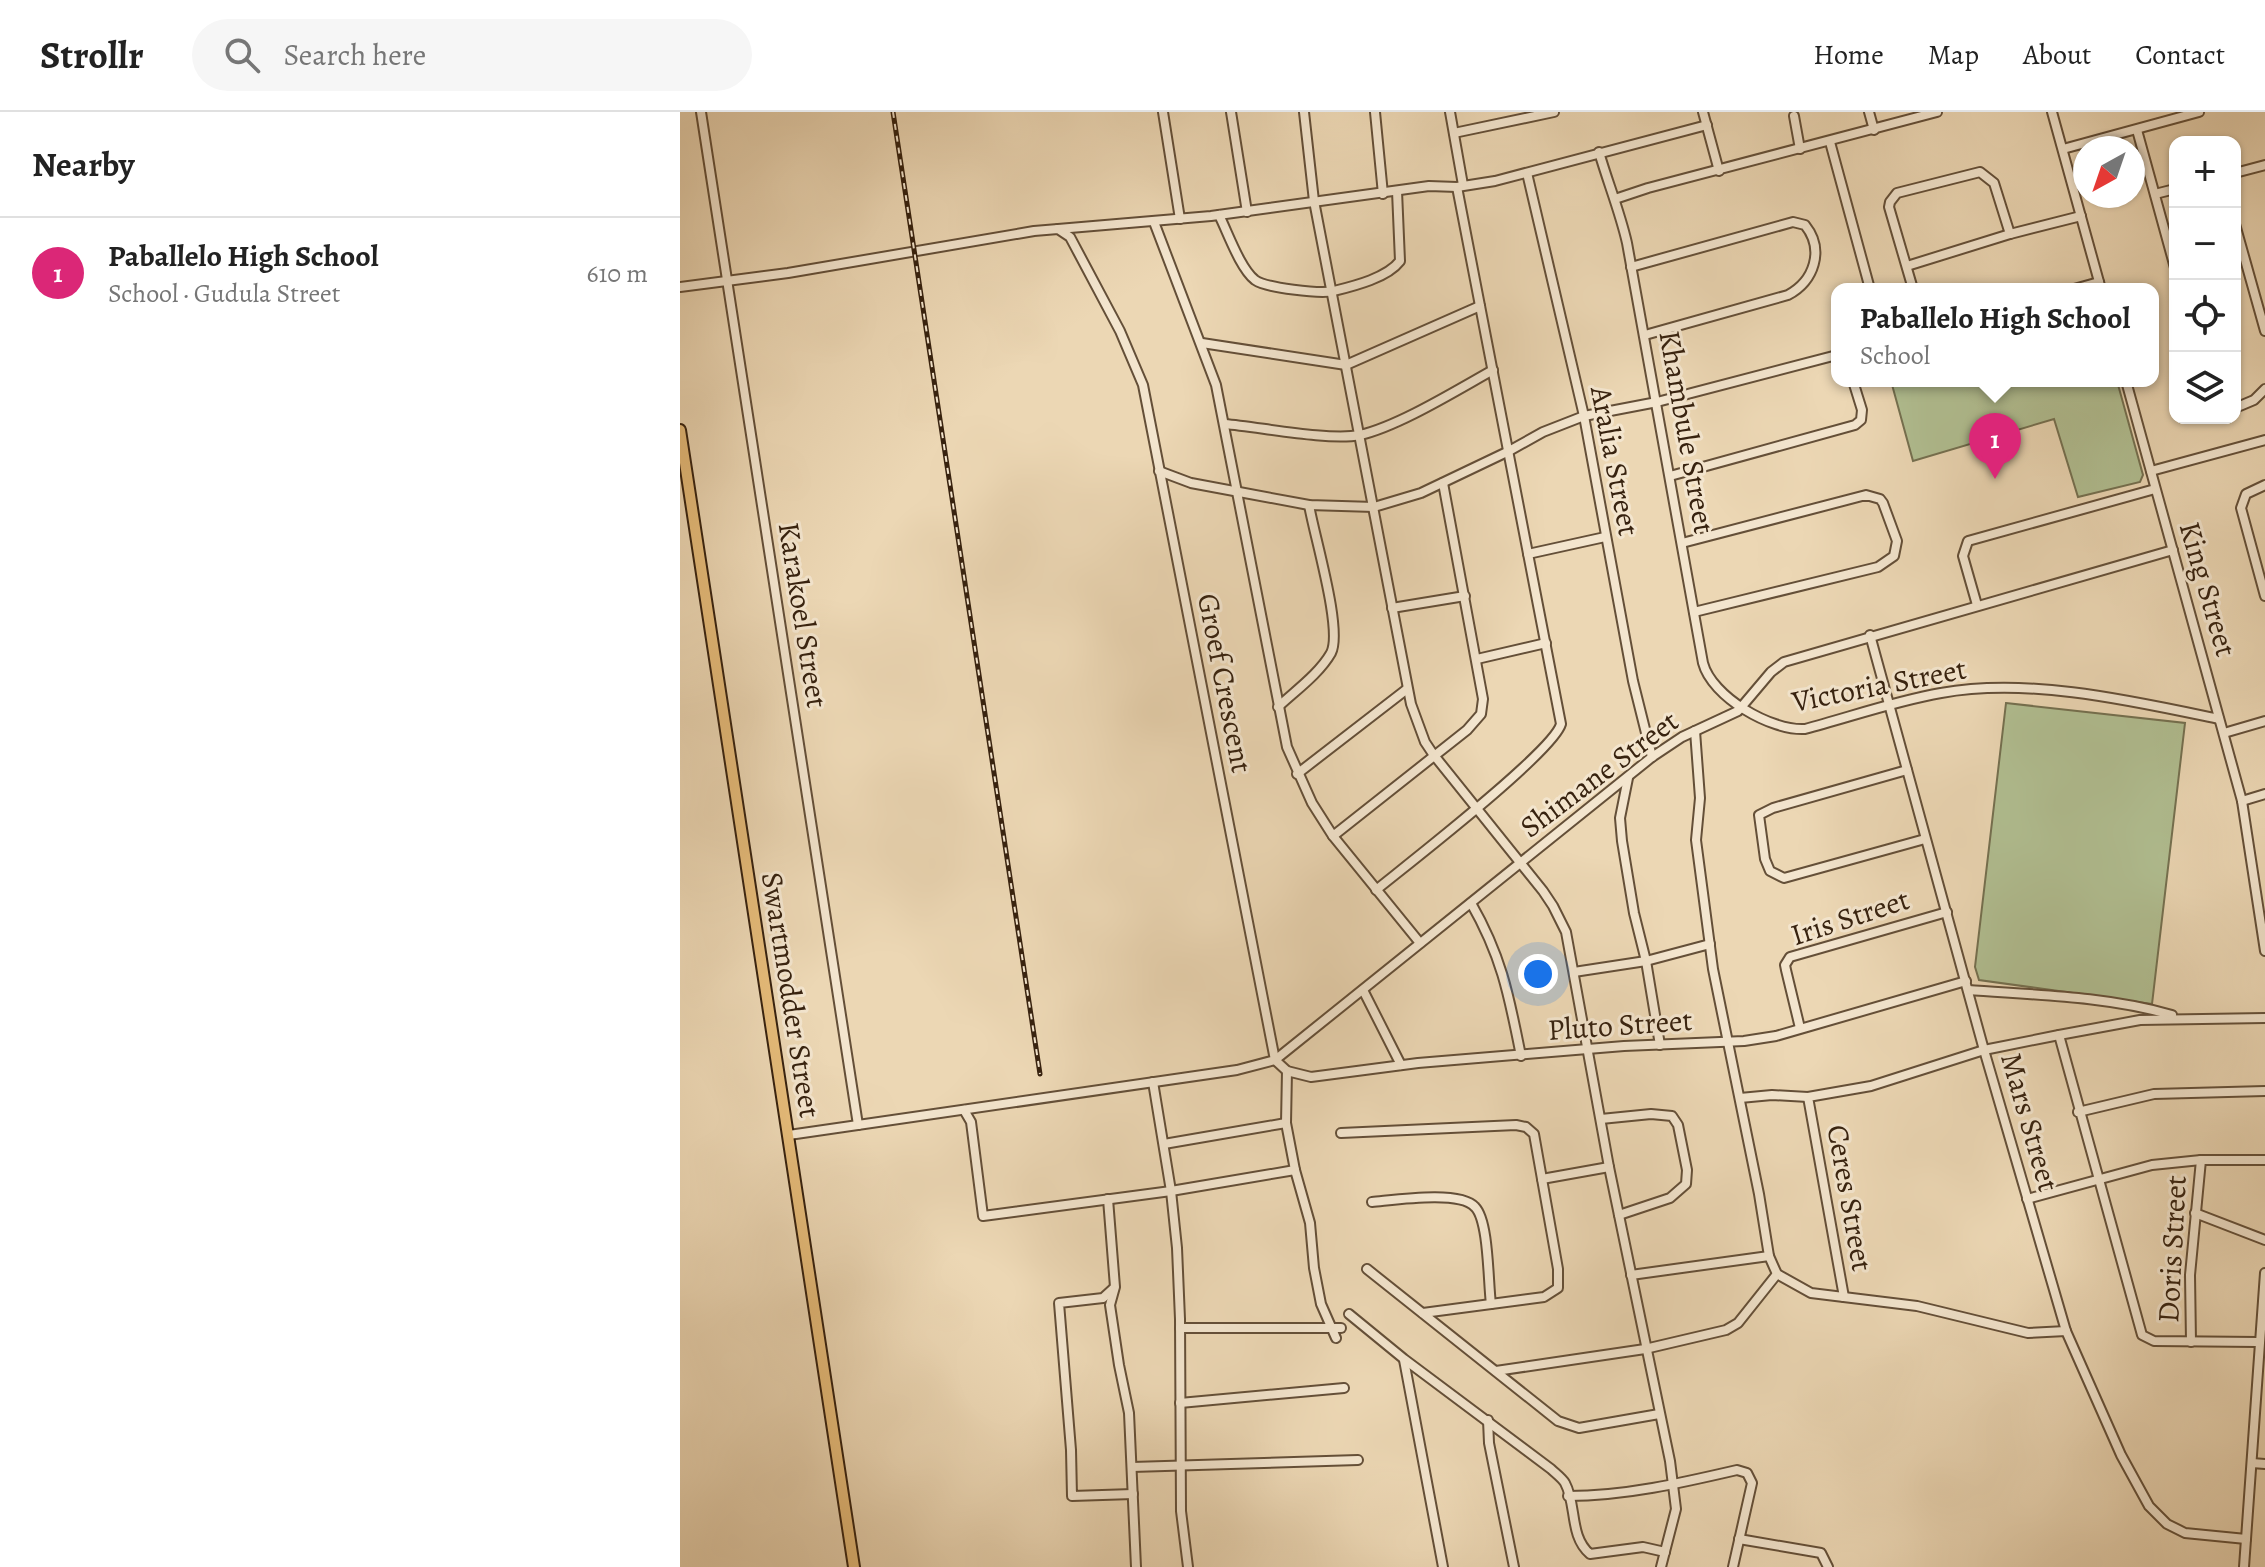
<!DOCTYPE html>
<meta charset="utf-8">
<style>
:root{--surface:#fff;--page:#f6f6f6;--text:#222;--muted:#767676;--line:#e0e0e0;--accent:#db2777}
body{margin:0;font-family:Alegreya,serif;background:var(--page);color:var(--text)}
.controls{position:absolute;right:24px;top:24px;display:grid;overflow:hidden;border-radius:16px;box-shadow:0 2px 6px #0004}
.controls button{width:72px;height:72px;display:grid;place-items:center;padding:0;border:0;border-bottom:2px solid var(--line);background:var(--surface);color:var(--text);font:40px sans-serif}
.compass{position:absolute;left:1393px;top:24px;width:72px;height:72px;border-radius:50%;background:var(--surface);box-shadow:0 2px 6px #0004;rotate:220deg}
.you{position:absolute;left:858px;top:862px;width:28px;height:28px;margin:-20px;border:6px solid #fff;border-radius:50%;background:#1a73e8;box-shadow:0 0 0 12px #1a73e833}
.badge{display:grid;place-items:center;width:52px;height:52px;border-radius:50%;background:var(--accent);color:#fff;font-size:26px;font-weight:700}
.pin{position:absolute;translate:-50% -66px;filter:drop-shadow(0 2px 4px #0008)}
.pin::after{content:'';position:absolute;top:42px;width:28px;height:24px;background:inherit;clip-path:polygon(0 0,100% 0,50% 100%)}
.popup{position:absolute;left:1151px;top:171px;width:328px;height:104px;box-sizing:border-box;display:grid;place-content:center;border-radius:16px;background:var(--surface);filter:drop-shadow(0 2px 6px #0005);font-size:26px;white-space:nowrap;color:var(--muted)}
.popup b{font-size:30px;color:var(--text)}
.popup::after{content:'';position:absolute;left:50%;top:100%;margin-left:-16px;border:16px solid transparent;border-top-color:var(--surface)}
.list{margin:0;padding:0;list-style:none}
h2{display:flex;justify-content:space-between;align-items:center;height:104px;margin:0;padding:0 32px;font-size:34px}
h2 small{font-size:26px;font-weight:400;color:var(--muted)}
.list li{display:grid;grid-template-columns:52px 1fr auto;gap:24px;align-items:center;box-sizing:border-box;height:112px;padding:0 32px;border-top:2px solid var(--line)}
.list b{display:block;font-size:30px;white-space:nowrap}
.list p{margin:0;font-size:26px;white-space:nowrap;color:var(--muted)}
.list em{font-size:26px;font-style:normal;color:var(--muted)}
.icon{flex:none;width:44px;height:44px;fill:none;stroke:currentColor;stroke-width:2;stroke-linecap:round;stroke-linejoin:round}
.map{position:relative;flex:none;width:1585px;height:1455px;overflow:hidden}
header{display:flex;align-items:center;gap:48px;box-sizing:border-box;height:112px;padding:0 40px;background:var(--surface);border-bottom:2px solid var(--line)}
header strong{font-size:38px}
nav{display:flex;gap:44px;margin-inline-start:auto;font-size:28px}
.search{width:560px;height:72px;background:var(--page);display:flex;align-items:center;gap:20px;box-sizing:border-box;padding:0 28px;border-radius:44px;color:var(--muted);font-size:30px}
main{display:flex}
aside{flex:1;background:var(--surface)}
.map>svg:first-child{display:block}
</style>
<header>
<strong>Strollr</strong>
<div class="search"><svg class="icon" aria-label="search" viewBox="0 0 24 24"><circle cx="10" cy="10" r="6"/><path d="M15 15l6 6"/></svg>Search here</div>
<nav><a>Home</a><a>Map</a><a>About</a><a>Contact</a></nav>
</header>
<main>
<aside>
<h2>Nearby<small></small></h2>
<ul class="list">
<li><span class="badge">1</span><div><b>Paballelo High School</b><p>School · Gudula Street</p></div><em>610 m</em></li>
</ul>
</aside>
<div class="map">
<svg width="1585" height="1455" viewBox="0 0 1585 1455">
<rect width="100%" height="100%" fill="#ecd7b4"/>
<filter id="stains"><feTurbulence type="fractalNoise" baseFrequency=".0025" numOctaves="4"/><feColorMatrix values="0 0 0 0 .2 0 0 0 0 .09 0 0 0 0 .02 0 0 0 .5 -.17"/></filter>
<radialGradient id="worn" r=".72"><stop offset=".6" stop-color="#630" stop-opacity="0"/><stop offset="1" stop-color="#630" stop-opacity=".3"/></radialGradient>
<g fill="#b1bf92" stroke="#747050" stroke-width="2">
<path d="M1211 269H1437L1463 363 1460 370 1398 385 1374 307 1233 349Z"/>
<path d="M1326 591 1505 611 1472 892 1299 868 1295 855Z"/>
</g>
<g fill="none" stroke-linecap="round" stroke-linejoin="round">
<defs>
<g id="minor">
<path d="M21 0 178 1013"/>
<path d="M483 0 500 107"/>
<path d="M551 0 567 100"/>
<path d="M624 0 634 89 731 592 745 630 753 642 863 779 873 794 886 820 929 1055 990 1349 996 1397 981 1455"/>
<path d="M695 0 703 82"/>
<path d="M770 0 783 73"/>
<path d="M1023 0 1039 59"/>
<path d="M1189 0 1194 18"/>
<path d="M1372 0 1421 177"/>
<path d="M1114 4 1120 37"/>
<path d="M1457 18 1495 156"/>
<path d="M774 21 874 0"/>
<path d="M1150 30 1190 177"/>
<path d="M1383 37 1519 0"/>
<path d="M919 40C928 71 940 100 947 131L1023 551C1032 585 1091 619 1125 617 1170 605 1215 589 1261 581 1349 565 1453 589 1539 607"/>
<path d="M847 61 904 304 953 569 972 645"/>
<path d="M1555 61 1585 53"/>
<path d="M1475 82 1495 77"/>
<path d="M935 87 968 76 1257 0"/>
<path d="M539 103C548 121 560 156 575 168 586 176 640 182 654 179 674 174 707 166 720 149L717 79"/>
<path d="M474 110 536 273 607 635 632 691 653 724 740 831"/>
<path d="M1555 112 1585 219"/>
<path d="M378 117 531 104 749 74 777 75 815 69 1027 13"/>
<path d="M1227 154 1330 122 1401 104"/>
<path d="M951 155 1113 110 1125 113C1145 138 1134 169 1108 183L965 223"/>
<path d="M0 175 108 161 354 119 378 117 390 125 440 219 463 273 595 948 557 958 109 1023"/>
<path d="M1233 177 1209 95 1210 90 1217 81 1300 60 1314 71 1330 122"/>
<path d="M1394 177 1419 170"/>
<path d="M522 231 666 253 800 194"/>
<path d="M1446 269 1562 689 1585 839"/>
<path d="M1555 296 1574 288 1585 277"/>
<path d="M545 312C580 315 648 329 680 323 719 314 777 278 813 258"/>
<path d="M479 359 511 371 629 393 694 395 741 381 829 339 863 320 904 304 977 290 1157 243"/>
<path d="M1471 359 1585 328"/>
<path d="M990 364 1175 313 1181 308 1182 298 1173 269"/>
<path d="M1585 373 1566 382 1561 396 1585 484"/>
<path d="M1002 431 1186 383 1200 387 1203 391 1217 429 1214 444 1198 455 1014 500"/>
<path d="M848 442 925 425"/>
<path d="M1297 493 1283 444 1288 429 1475 377"/>
<path d="M712 496 785 484"/>
<path d="M1190 523 1304 938 1386 1219 1441 1343 1469 1394 1487 1412 1505 1421 1566 1427"/>
<path d="M797 547 866 531"/>
<path d="M598 595C615 579 639 562 651 541 663 518 634 423 629 393"/>
<path d="M1015 619 1020 686 1016 728 1033 857 1079 1082 1089 1144"/>
<path d="M1544 621 1585 609"/>
<path d="M1227 658 1093 696 1079 703 1085 747 1090 759 1104 766 1245 727"/>
<path d="M617 662 727 577"/>
<path d="M948 666 940 706 942 729 954 801 966 849 980 933"/>
<path d="M1562 689 1585 682"/>
<path d="M653 724 787 618 801 602 803 587 763 371"/>
<path d="M696 778C728 752 873 640 881 612L777 75"/>
<path d="M791 791C822 845 829 884 841 944"/>
<path d="M894 860 966 849 1030 832"/>
<path d="M1286 869 1096 924 1064 929 944 934 738 951 631 965 607 959 595 948 972 645 1002 625 1058 599 1091 560 1104 550 1493 438"/>
<path d="M683 878 721 953"/>
<path d="M1288 878C1356 883 1426 884 1492 903"/>
<path d="M1120 916 1106 858 1105 853 1110 845 1267 800"/>
<path d="M607 959 606 1011 615 1058 630 1111 634 1156 641 1192 656 1226"/>
<path d="M473 970 491 1079 497 1136 500 1207 501 1399 508 1455"/>
<path d="M1060 986 1092 983 1128 985"/>
<path d="M284 998 291 1010 303 1104 491 1079 615 1058"/>
<path d="M1398 1000 1474 982 1585 979"/>
<path d="M921 1007 971 1002 992 1004 998 1013 1007 1058 1006 1072 990 1086 939 1103"/>
<path d="M661 1021 836 1013 846 1015 854 1022 878 1157V1176L864 1185 743 1201"/>
<path d="M484 1032 606 1011"/>
<path d="M862 1067 929 1055"/>
<path d="M428 1087 435 1175 430 1193 439 1253 449 1301 456 1455"/>
<path d="M1347 1087 1472 1053 1521 1048H1585"/>
<path d="M692 1090C715 1088 780 1078 795 1095 809 1109 808 1170 811 1192"/>
<path d="M1515 1101 1585 1128"/>
<path d="M687 1157 878 1309 899 1316 979 1302"/>
<path d="M951 1163 1089 1144 1097 1162 1131 1181 1237 1194 1348 1221 1386 1219"/>
<path d="M434 1176 423 1186 379 1191 391 1338 392 1384 453 1382"/>
<path d="M1164 1185 1128 985 1191 974 1304 938 1379 923"/>
<path d="M669 1202 724 1247 871 1357C875 1361 882 1366 885 1371 897 1393 889 1424 910 1442L963 1435 985 1440"/>
<path d="M500 1216H661"/>
<path d="M1511 1230 1510 1163 1521 1048"/>
<path d="M1578 1230 1474 1229 1462 1223 1379 923 1460 908 1585 906"/>
<path d="M724 1248 763 1455"/>
<path d="M816 1259 965 1237 1046 1218 1058 1211 1097 1162"/>
<path d="M500 1291 664 1276"/>
<path d="M808 1308 809 1331 834 1455"/>
<path d="M1572 1351 1585 1352"/>
<path d="M452 1355 678 1348"/>
<path d="M888 1384C945 1384 1001 1371 1057 1358L1067 1361 1072 1371 1053 1455"/>
<path d="M1059 1427 1141 1441 1148 1455"/>
<path d="M1564 1455 1585 1161"/>
</g>
<path id="major" d="M0 318 174 1455"/>
</defs>
<use href="#minor" stroke="#644f38" stroke-width="12"/>
<use href="#major" stroke="#37220f" stroke-width="14"/>
<use href="#minor" stroke="#f3e5ce" stroke-width="8"/>
<use href="#major" stroke="#e6bc7a" stroke-width="10"/>
<defs>
<path id="rail" d="M213 0 360 962"/>
</defs>
<use href="#rail" stroke="#37220f" stroke-width="5"/>
<use href="#rail" stroke="#f3e5ce" stroke-width="2" stroke-dasharray="6" stroke-linecap="butt"/>
</g>
<g text-anchor="middle" stroke-width="6" stroke-linejoin="round" paint-order="stroke">
<g font-size="30" fill="#37220f" stroke="#f3e5ce">
<text transform="translate(1007 320) rotate(80)" y="10">Khambule Street</text>
<text transform="translate(935 349) rotate(79)" y="10">Aralia Street</text>
<text transform="translate(1528 477) rotate(74)" y="10">King Street</text>
<text transform="translate(123 503) rotate(81)" y="10">Karakoel Street</text>
<text transform="translate(545 571) rotate(79)" y="10">Groef Crescent</text>
<text transform="translate(1199 573) rotate(-11)" y="10">Victoria Street</text>
<text transform="translate(919 662) rotate(-37)" y="10">Shimane Street</text>
<text transform="translate(1170 805) rotate(-18)" y="10">Iris Street</text>
<text transform="translate(111 883) rotate(81)" y="10">Swartmodder Street</text>
<text transform="translate(940 913) rotate(-4)" y="10">Pluto Street</text>
<text transform="translate(1350 1010) rotate(74)" y="10">Mars Street</text>
<text transform="translate(1170 1086) rotate(80)" y="10">Ceres Street</text>
<text transform="translate(1492 1137) rotate(-87)" y="10">Doris Street</text>
</g>
</g>
<rect width="100%" height="100%" filter="url(#stains)"/>
<rect width="100%" height="100%" fill="url(#worn)"/>
</svg>
<div class="controls">
<button>+</button>
<button>−</button>
<button><svg class="icon" aria-label="locate" viewBox="0 0 24 24"><circle cx="12" cy="12" r="6"/><path d="M12 2v4M12 18v4M2 12h4M18 12h4"/></svg></button>
<button><svg class="icon" aria-label="layers" viewBox="0 0 24 24"><path d="M12 4l9 5-9 5-9-5zM3 14l9 5 9-5"/></svg></button>
</div>
<svg class="compass" viewBox="-18 -18 36 36"><path d="M0-13l5 13h-10z" fill="#e53935"/><path d="M0 13l5-13h-10z" fill="#767676"/></svg>
<div class="you"></div>
<div class="pin badge" style="left:1315px;top:367px">1</div>
<div class="popup"><b>Paballelo High School</b>School</div>
</div>
</main>
